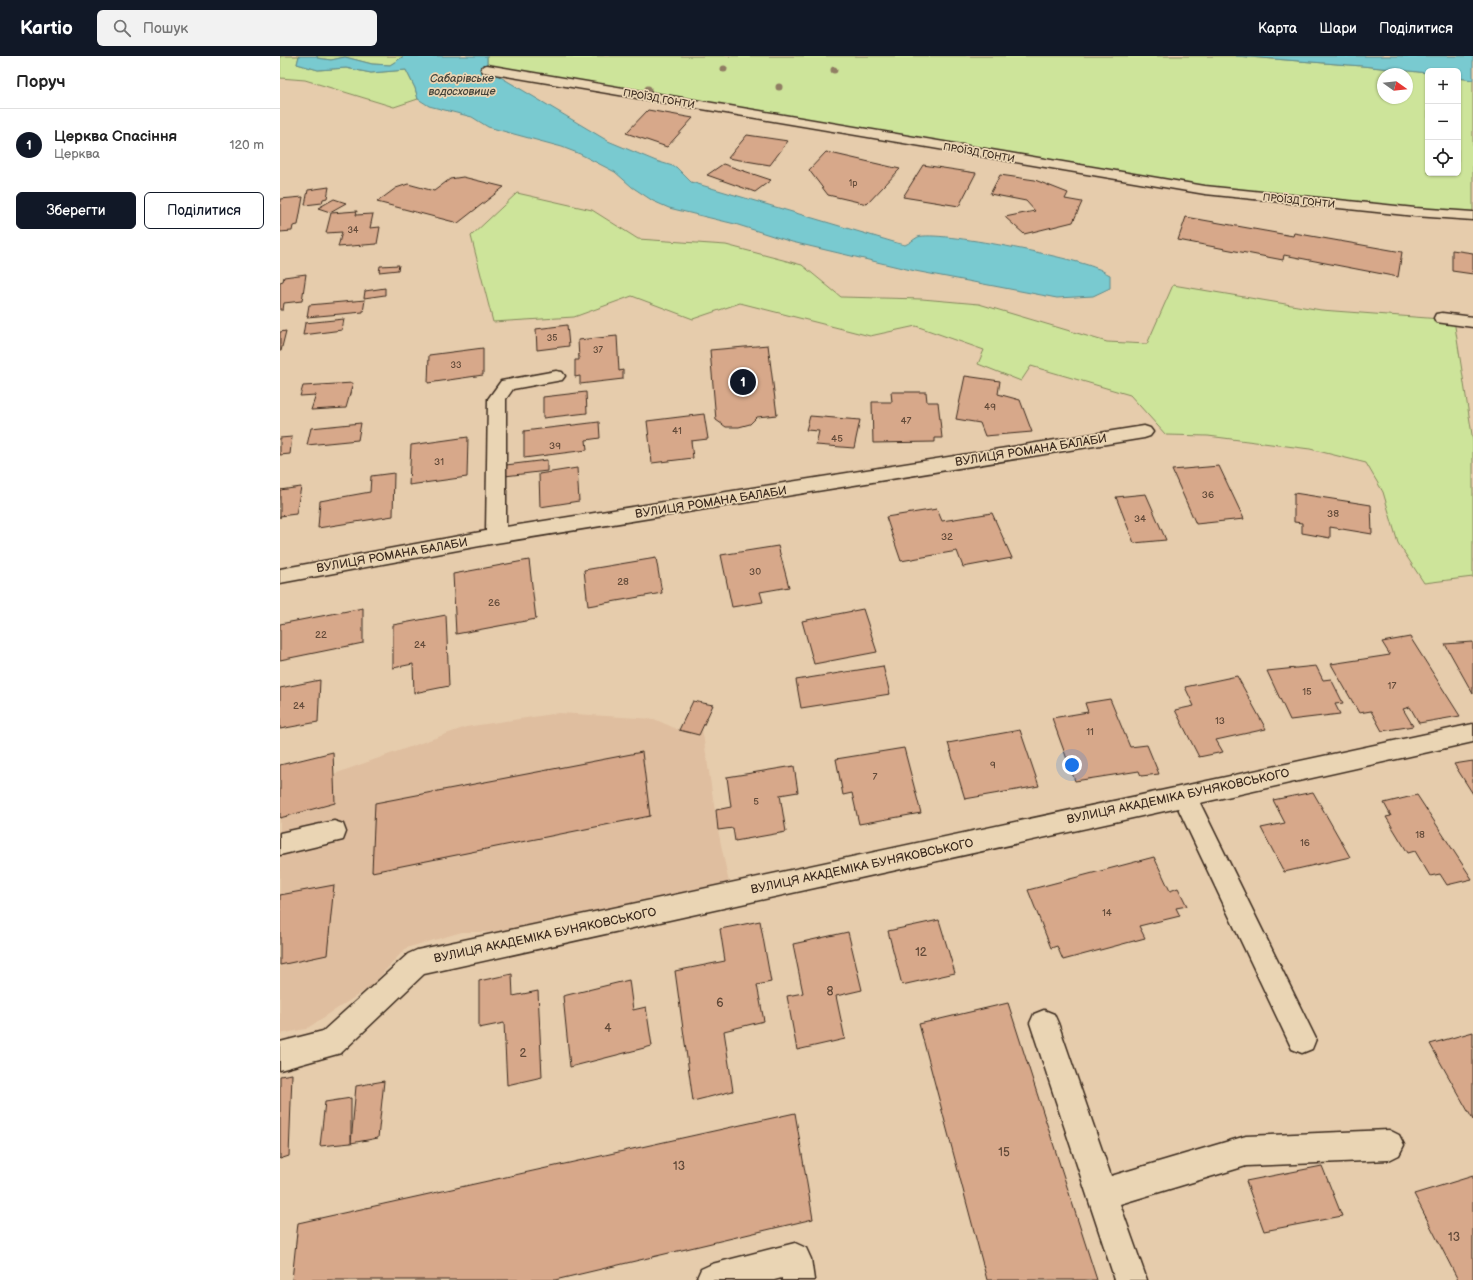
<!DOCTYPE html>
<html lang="uk">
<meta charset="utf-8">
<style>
:root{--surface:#fff;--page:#f2f2f2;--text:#222;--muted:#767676;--line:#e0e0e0;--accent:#111827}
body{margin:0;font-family:"Balsamiq Sans",sans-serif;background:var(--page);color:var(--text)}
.controls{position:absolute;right:12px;top:12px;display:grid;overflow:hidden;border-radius:6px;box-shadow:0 1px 3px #0004}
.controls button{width:36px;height:36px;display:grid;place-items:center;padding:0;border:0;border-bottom:1px solid var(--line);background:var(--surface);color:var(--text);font:20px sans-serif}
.compass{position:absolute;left:1097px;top:12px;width:36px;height:36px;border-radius:50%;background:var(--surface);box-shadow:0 1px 3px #0004;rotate:105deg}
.you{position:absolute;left:792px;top:709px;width:14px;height:14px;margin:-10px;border:3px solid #fff;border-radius:50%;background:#1a73e8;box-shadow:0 0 0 6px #1a73e833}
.badge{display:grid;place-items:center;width:26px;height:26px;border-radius:50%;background:var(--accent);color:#fff;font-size:13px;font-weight:700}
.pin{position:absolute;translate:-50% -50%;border:2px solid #fff;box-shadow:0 1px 4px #0006}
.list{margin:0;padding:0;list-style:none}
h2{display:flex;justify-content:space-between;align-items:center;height:52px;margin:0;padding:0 16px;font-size:17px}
h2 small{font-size:13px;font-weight:400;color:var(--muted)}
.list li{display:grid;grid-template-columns:26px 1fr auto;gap:12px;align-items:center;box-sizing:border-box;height:72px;padding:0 16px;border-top:1px solid var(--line)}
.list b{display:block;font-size:15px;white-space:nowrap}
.list p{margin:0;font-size:13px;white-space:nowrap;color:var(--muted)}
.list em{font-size:13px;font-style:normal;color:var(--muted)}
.actions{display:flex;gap:8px;padding:12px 16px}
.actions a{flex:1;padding:9px 0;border:1px solid var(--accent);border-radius:6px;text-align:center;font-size:14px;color:var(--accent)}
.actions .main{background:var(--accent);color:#fff}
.icon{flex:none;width:22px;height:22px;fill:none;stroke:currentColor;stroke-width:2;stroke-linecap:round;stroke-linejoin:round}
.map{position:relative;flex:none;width:1193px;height:1224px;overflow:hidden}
header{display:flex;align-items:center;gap:24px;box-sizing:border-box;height:56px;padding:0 20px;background:var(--accent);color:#fff}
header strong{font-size:19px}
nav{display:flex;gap:22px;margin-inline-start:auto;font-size:14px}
.search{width:280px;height:36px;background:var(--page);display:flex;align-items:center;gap:10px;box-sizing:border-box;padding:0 14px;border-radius:6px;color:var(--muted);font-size:15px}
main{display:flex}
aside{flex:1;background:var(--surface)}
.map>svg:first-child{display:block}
</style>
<header>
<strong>Kartio</strong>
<div class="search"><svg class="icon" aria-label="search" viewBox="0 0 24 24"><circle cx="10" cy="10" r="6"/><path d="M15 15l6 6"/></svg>Пошук</div>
<nav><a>Карта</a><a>Шари</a><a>Поділитися</a></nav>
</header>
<main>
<aside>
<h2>Поруч<small></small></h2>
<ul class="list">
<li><span class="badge">1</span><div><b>Церква Спасіння</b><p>Церква</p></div><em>120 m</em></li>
</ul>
<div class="actions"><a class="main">Зберегти</a><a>Поділитися</a></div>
</aside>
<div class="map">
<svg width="1193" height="1224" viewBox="0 0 1193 1224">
<rect width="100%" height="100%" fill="#e6ccac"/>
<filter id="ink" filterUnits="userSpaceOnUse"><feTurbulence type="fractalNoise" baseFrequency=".025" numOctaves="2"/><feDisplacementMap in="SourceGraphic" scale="8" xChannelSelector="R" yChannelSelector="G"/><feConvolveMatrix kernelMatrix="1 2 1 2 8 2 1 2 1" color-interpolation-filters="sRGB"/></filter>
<g filter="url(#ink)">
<path fill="#dfbe9f" d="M279 657 374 663 399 674 419 678 422 672 438 774 450 832 224 876H182L126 892 90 931 26 973 0 978V762L55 747 54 718 186 671Z"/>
<g fill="#cde49a" stroke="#84875c" fill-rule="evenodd">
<path d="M0 0H19L17 8 38 14 66 12 91 17 126 14 135 32 138 43 114 51 25 24 0 22Z"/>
<path d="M37 0H124L110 9 92 8 65 1 51 4 37 2Z"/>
<path d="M207 0H956L1082 10 1148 17V117H1178V22L1193 24V160L925 134 207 13ZM1103 18H1127V42H1103Z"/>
<path d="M237 137 312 154 358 183 446 189 522 209 561 241 642 243 699 248 827 286 867 288 893 229 1041 254 1174 264 1193 385V521L1144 527 1118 487 1103 436 1086 407 1030 393 928 380 886 379 850 339 751 310 741 325 698 308 704 294 636 270 590 280 460 247 413 263 352 240 294 261 213 266 191 180Z"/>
</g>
<g fill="#79cad0" stroke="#608a89">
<path d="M19 0H37V2L51 4 65 1 92 8 110 9 124 0H207V13L328 85 376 105 396 111 411 126 617 187 625 189C630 187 634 183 638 181 658 174 794 202 816 212 821 213 825 217 830 219V232L813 240 777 242 635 215 512 186 455 168 389 152 373 145 352 131 335 116 300 98 282 91 208 71 192 61 149 50 138 43 135 32 126 14 91 17 66 12 38 14 17 8Z"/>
<path d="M956 0H1193V24L1178 22V15H1148V17L1082 10Z"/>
</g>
<g fill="#d7a88a" stroke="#3b2a1e">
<path d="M368 54 413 62 387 91 346 77Z"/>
<path d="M467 79 508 85 490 109 448 102Z"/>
<path d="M546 96 620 113 587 148 548 139 529 114Z"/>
<path d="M443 108 491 124 475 136 427 119Z"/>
<path d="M643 109 696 117 679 150 623 141Z"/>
<path d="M720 119 755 124 788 137 785 143 802 146 793 166 744 178 725 161 755 155 746 145 710 138Z"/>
<path d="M183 121 224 131 178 167 97 146 116 132 128 128 154 135 170 123Z"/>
<path d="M49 131 47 142 43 143 42 147 25 149 28 134Z"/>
<path d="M23 141 18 169 13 170 12 175 0 176V143Z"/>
<path d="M54 143 66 147 50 156 38 152Z"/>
<path d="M77 155 76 159 93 158 90 172 100 171 97 188 58 191 62 176 46 177 51 157Z"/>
<path d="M906 161 1013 180 1014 177 1122 196 1118 221 1004 199 1003 204 898 184Z"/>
<path d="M1172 194 1193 197V218L1172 215Z"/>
<path d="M119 209 118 214 99 216 100 210Z"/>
<path d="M26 218 22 245 4 247 3 254H0V226L3 225 4 221Z"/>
<path d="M105 232V239L84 242 85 235Z"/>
<path d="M85 244 83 256 27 261 29 249Z"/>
<path d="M64 263 62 274 23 279 25 267Z"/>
<path d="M287 269 289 290 257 294 256 273Z"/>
<path d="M6 275 1 295H0V276Z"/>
<path d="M337 280 339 315 343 314V323L300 328V320L295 321V304H299L298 284Z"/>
<path d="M488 289 497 359 477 361 470 368 459 371H446L436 364 430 294Z"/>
<path d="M203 292V319L148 327 149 299Z"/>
<path d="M685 320 720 325 718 338 740 344 752 376 705 380 700 367 676 363Z"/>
<path d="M73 327 66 352 31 354 36 339 20 340 23 330Z"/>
<path d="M306 336 307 357 263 362V341Z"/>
<path d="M611 336H646L647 346H658L662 382H655V386L593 387 592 346H612Z"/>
<path d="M424 358 428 383 411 385 413 402 372 407 367 365Z"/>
<path d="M530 360 580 364 574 392 536 389 539 375 526 374Z"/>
<path d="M319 366 320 382 306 384 307 394 244 402V375Z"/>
<path d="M81 367 78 384 27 389 31 372Z"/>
<path d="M12 381 10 398 0 399V382Z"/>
<path d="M188 381 187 421 129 429 131 389Z"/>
<path d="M267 404V415L225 420 226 409Z"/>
<path d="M939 410 964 463 916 468 892 414Z"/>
<path d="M297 412 299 445 260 451 259 418Z"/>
<path d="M114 417 113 460 38 472 40 445 90 436 91 420Z"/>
<path d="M21 431 16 458 0 460V462V434Z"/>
<path d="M1014 437 1091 449 1092 478 1050 471V482L1022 477V467L1014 466Z"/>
<path d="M866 438 886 484 854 487 836 441Z"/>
<path d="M657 453 662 465 712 457 732 502 683 511 677 495 621 505 606 461Z"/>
<path d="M498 490 509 531 480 536 483 546 452 551 441 499Z"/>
<path d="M376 502 382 537 308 550 304 514Z"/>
<path d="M249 504 256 563 176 578 173 518Z"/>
<path d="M83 552V587L0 604V568Z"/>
<path d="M583 553 597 596 534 608 522 565Z"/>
<path d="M166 559 169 630 134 637 133 608 113 612V569Z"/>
<path d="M1130 581 1180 660 1139 667 1130 651 1123 653 1133 670 1102 675 1091 655 1079 657 1051 608 1110 599 1102 586Z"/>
<path d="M1193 586V638L1165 588Z"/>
<path d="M603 610 610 638 521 652 516 624Z"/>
<path d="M1036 610 1043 624 1051 623 1063 647 1055 648 1060 658 1010 664 987 615Z"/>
<path d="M957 620 986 673 936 684 943 696 919 701 895 654 914 650 905 631Z"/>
<path d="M40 624 38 666 0 673V632Z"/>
<path d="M830 643 850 691 867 689 879 718 861 720 859 715 795 725 772 662 808 656 805 647Z"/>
<path d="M413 645 433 649 419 679 399 674Z"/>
<path d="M740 674 759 730 685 743 668 687Z"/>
<path d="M624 692 641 757 579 768 572 737 563 739 556 703Z"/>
<path d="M53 696 55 747 0 762V709Z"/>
<path d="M362 696 370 760 92 816 95 747Z"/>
<path d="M1193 705V738L1174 708Z"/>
<path d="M514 710 518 736 500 739 506 776 455 785 453 772 438 774 436 754 451 751 447 721Z"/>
<path d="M1033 736 1070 801 1004 816 981 772 1005 767 993 744Z"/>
<path d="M1137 739 1192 823 1167 829 1160 818 1150 820 1135 795 1128 797 1106 761 1111 760 1104 747Z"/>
<path d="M874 801 890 835 898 832 907 850 896 852 900 860 859 870 865 882 783 904 777 890 771 892 748 834Z"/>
<path d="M54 829 47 899 0 909V839Z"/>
<path d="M659 864 675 917 622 929 608 875Z"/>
<path d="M480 865 491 926 477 929 484 965 444 975 453 1035 413 1045 395 915 445 905 440 873Z"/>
<path d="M568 876 582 934 556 940 565 983 517 994 507 940 523 937 513 888Z"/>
<path d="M232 918 233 940 258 935 262 1021 227 1029 224 967 199 972V925Z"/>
<path d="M349 924 353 954 366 951 372 990 290 1011 283 940Z"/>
<path d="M728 947 817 1224H707L639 968Z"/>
<path d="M1193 976V1064L1150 988Z"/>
<path d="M12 1018 9 1100 0 1103V1020Z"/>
<path d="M104 1025 98 1082 71 1087 76 1030Z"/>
<path d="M71 1042V1087L40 1090 45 1046Z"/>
<path d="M515 1057 533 1163 275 1224H12L18 1167Z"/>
<path d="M1042 1110 1062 1160 984 1175 966 1125Z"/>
<path d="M1193 1120V1224H1178L1134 1138Z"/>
</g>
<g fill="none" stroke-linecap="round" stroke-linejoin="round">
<defs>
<g id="minor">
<path d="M207 9 925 130 1135 152 1193 156V164L1135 160 925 138 203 16 201 13 203 10Z"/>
<path d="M1162 257 1193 261V271L1156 266 1154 262 1156 258Z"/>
<path d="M276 315 282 316 285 320 282 324 233 333 226 343V471L864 370 870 372 873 376 870 380 864 382 216 487 0 527V513L206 475 208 343 221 325Z"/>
<path d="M1193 668V686L920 747 1036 983 1032 993 1022 997 1012 993 898 752 144 918 61 997 0 1014V986L43 975 128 898 137 894Z"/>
<path d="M54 765 63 768 66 776 63 784 0 799V777Z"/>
<path d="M764 954 774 958 778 967 831 1120 966 1080 1109 1074 1119 1079 1124 1089 1119 1099 1109 1104 966 1110 840 1148 867 1224H835L750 967 754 958Z"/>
<path d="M515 1187 526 1192 531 1203 534 1224H502V1222L494 1224H416L421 1213 432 1208Z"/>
</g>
</defs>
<use href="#minor" stroke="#3b2a1e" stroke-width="3"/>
<use href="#minor" fill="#ead5b4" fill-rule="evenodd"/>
</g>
<g fill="#907d64">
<circle cx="444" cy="13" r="3.5"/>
<circle cx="554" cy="14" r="3.5"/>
<circle cx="499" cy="31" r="3.5"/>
<circle cx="368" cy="33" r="3.5"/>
</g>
</g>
<g text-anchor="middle" stroke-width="3.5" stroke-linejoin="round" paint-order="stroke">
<g font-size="9" fill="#624a39">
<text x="573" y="130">1р</text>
<text x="73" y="177">34</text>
<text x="272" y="285">35</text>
<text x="318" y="297">37</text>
<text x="176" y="312">33</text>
</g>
<g font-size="10" fill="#3b2a1e" stroke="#ead5b4">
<text transform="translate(379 42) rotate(10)" y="4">ПРОЇЗД ГОНТИ</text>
<text transform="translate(699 96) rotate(10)" y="4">ПРОЇЗД ГОНТИ</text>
<text transform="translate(1019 144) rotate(6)" y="4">ПРОЇЗД ГОНТИ</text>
</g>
<g font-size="10" fill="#624a39">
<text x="710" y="354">49</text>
<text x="626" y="368">47</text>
<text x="397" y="378">41</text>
<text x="557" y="386">45</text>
<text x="275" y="393">39</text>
<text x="159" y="409">31</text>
<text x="928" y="442">36</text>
<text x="1053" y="461">38</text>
<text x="860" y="466">34</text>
<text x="667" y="484">32</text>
<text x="475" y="519">30</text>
<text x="343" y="529">28</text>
<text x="214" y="550">26</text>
<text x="41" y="582">22</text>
<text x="140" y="592">24</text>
<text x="1112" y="633">17</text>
<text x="1027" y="639">15</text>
<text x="19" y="653">24</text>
<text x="940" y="668">13</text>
<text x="810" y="679">11</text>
<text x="713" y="712">9</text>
<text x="595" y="724">7</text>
<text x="476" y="749">5</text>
<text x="1140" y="782">18</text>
<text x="1025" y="790">16</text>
<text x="827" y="860">14</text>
</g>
<g font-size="11" font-style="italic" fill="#444239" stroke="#ead5b4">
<text x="182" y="26">Сабарівське<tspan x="182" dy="13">водосховище</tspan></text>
</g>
<g font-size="12" fill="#3b2a1e" stroke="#ead5b4">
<text transform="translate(751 394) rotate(-9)" y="4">ВУЛИЦЯ РОМАНА БАЛАБИ</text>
<text transform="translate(431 446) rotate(-9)" y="4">ВУЛИЦЯ РОМАНА БАЛАБИ</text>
<text transform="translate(112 499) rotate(-10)" y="4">ВУЛИЦЯ РОМАНА БАЛАБИ</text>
<text transform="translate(898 740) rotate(-12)" y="4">ВУЛИЦЯ АКАДЕМІКА БУНЯКОВСЬКОГО</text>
<text transform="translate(582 810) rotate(-12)" y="4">ВУЛИЦЯ АКАДЕМІКА БУНЯКОВСЬКОГО</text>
<text transform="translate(265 879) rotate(-12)" y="4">ВУЛИЦЯ АКАДЕМІКА БУНЯКОВСЬКОГО</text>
</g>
<g font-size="12" fill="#624a39">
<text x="641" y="900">12</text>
<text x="550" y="939">8</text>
<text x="440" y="951">6</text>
<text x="328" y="976">4</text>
<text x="243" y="1001">2</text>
<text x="724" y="1100">15</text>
<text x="399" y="1114">13</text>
<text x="1174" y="1185">13</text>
</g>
</g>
</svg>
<div class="controls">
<button>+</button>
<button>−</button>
<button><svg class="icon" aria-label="locate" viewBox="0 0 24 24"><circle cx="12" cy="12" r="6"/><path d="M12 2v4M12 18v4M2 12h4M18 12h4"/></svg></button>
</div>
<svg class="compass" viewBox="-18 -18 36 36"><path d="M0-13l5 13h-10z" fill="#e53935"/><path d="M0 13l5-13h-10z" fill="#767676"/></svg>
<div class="you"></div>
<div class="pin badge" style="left:463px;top:326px">1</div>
</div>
</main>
